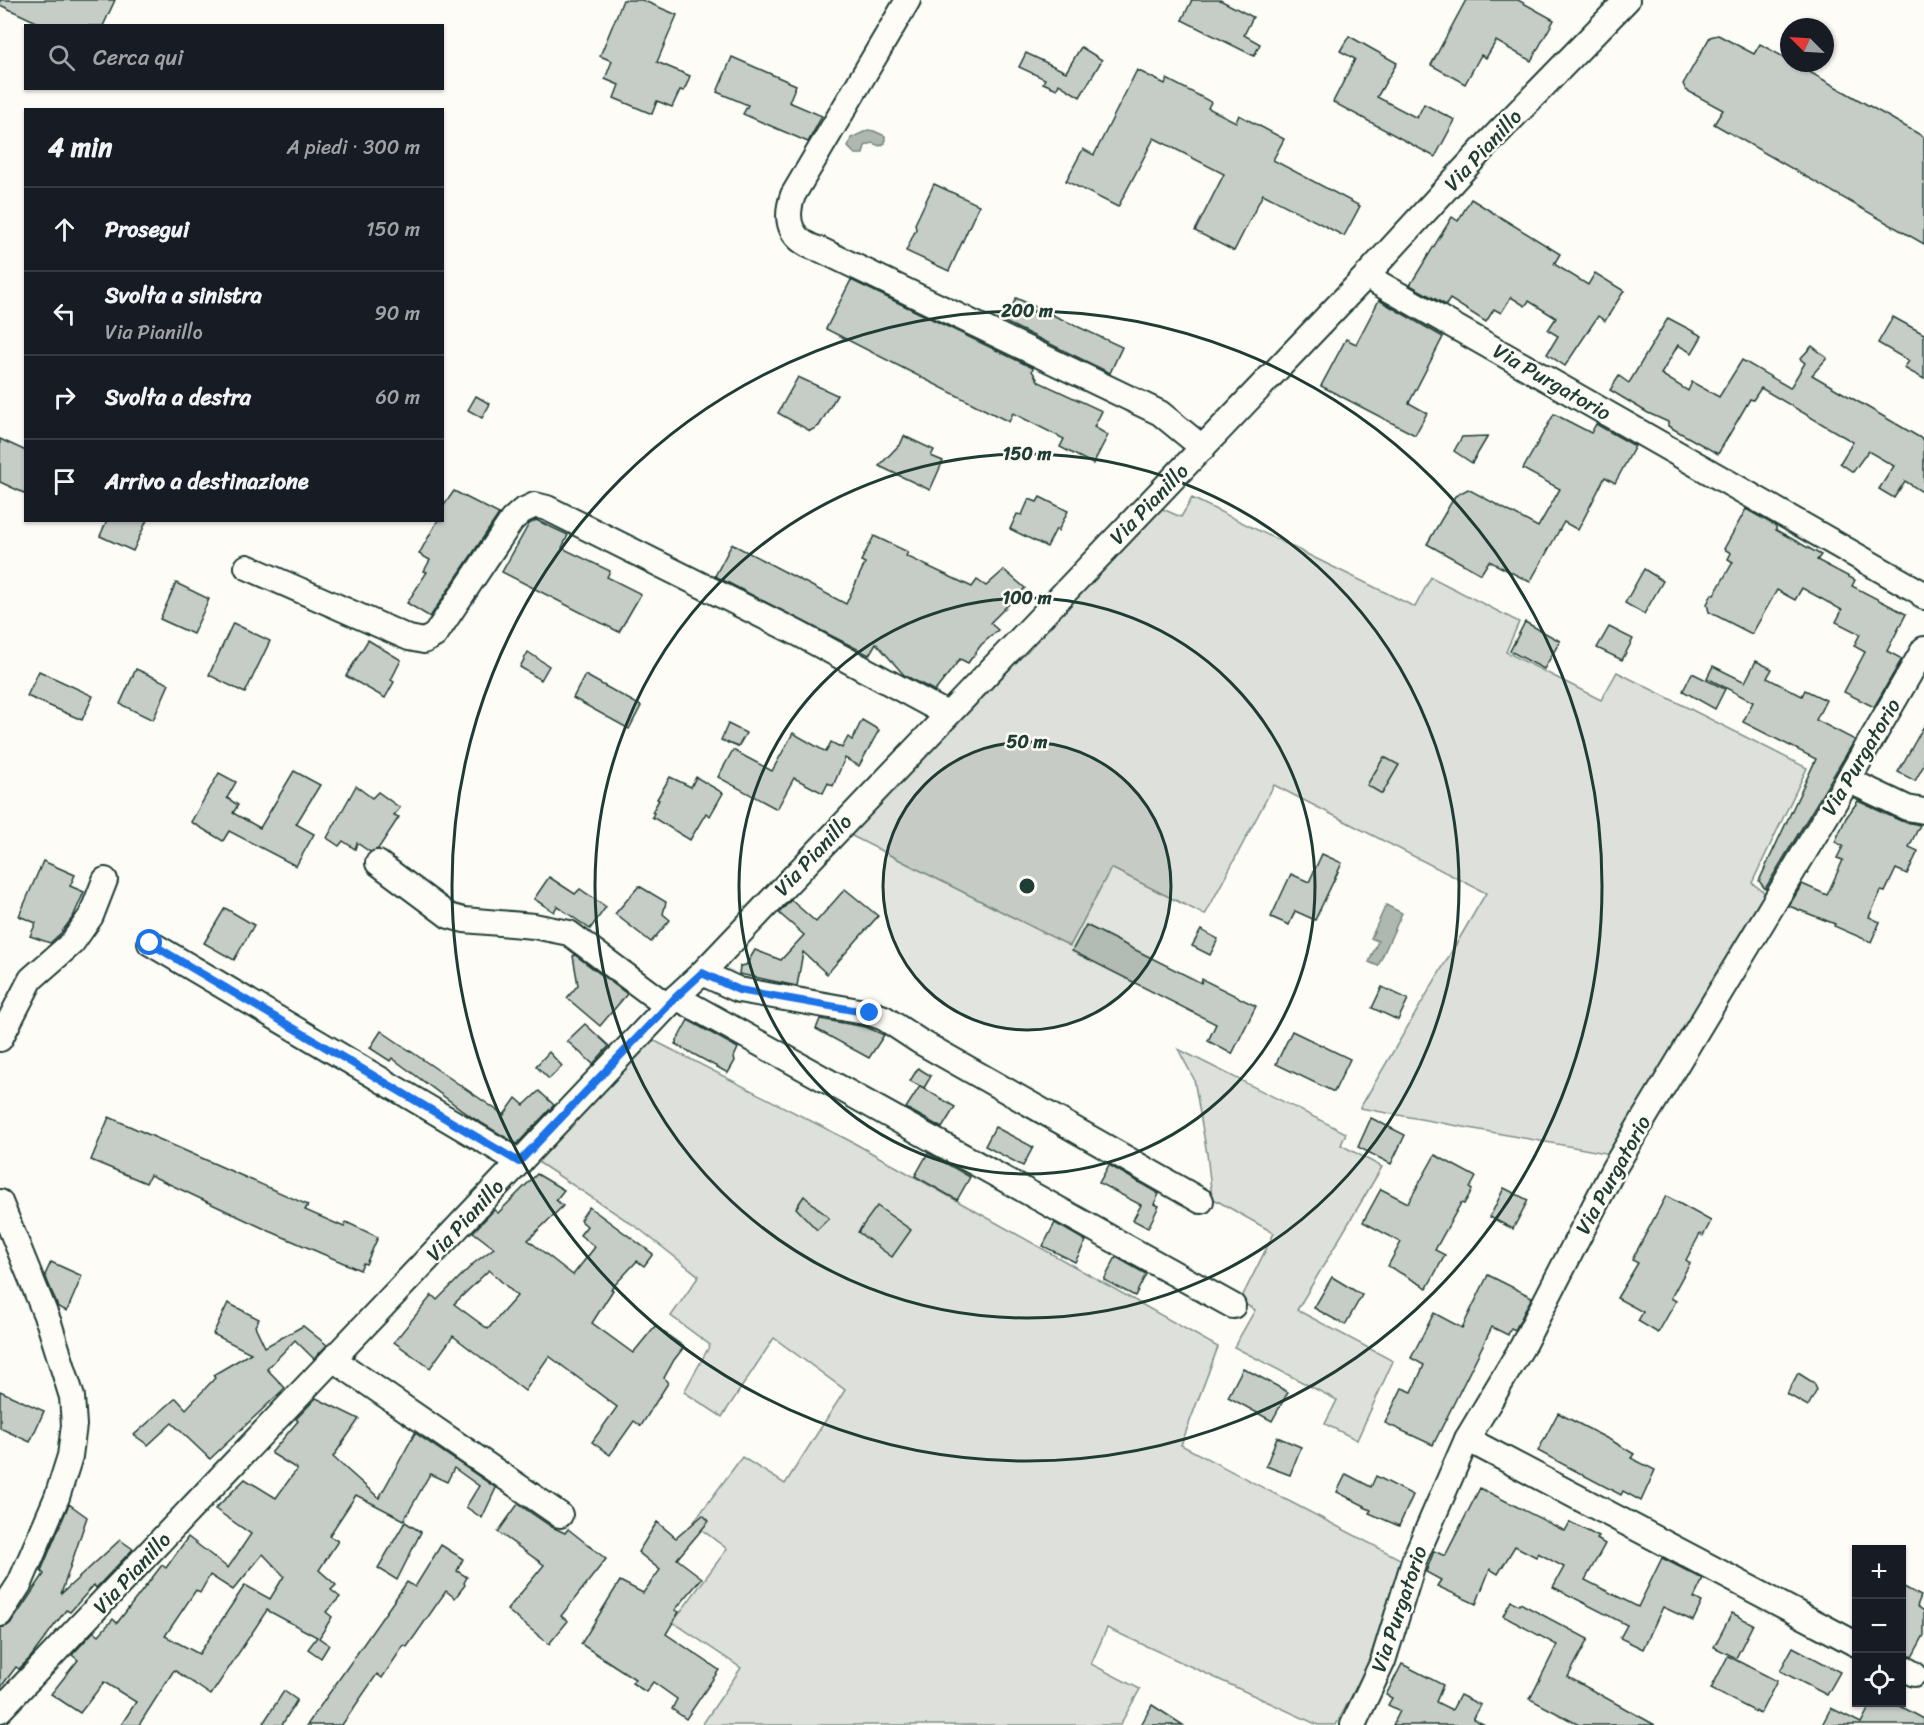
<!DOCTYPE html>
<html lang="it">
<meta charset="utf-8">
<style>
:root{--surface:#171b24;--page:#20242c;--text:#f1f3f6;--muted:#9ea1a6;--line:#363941}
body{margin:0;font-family:Sriracha,sans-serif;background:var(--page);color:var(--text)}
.controls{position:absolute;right:18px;bottom:18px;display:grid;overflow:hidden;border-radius:0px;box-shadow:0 2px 4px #0004}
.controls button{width:54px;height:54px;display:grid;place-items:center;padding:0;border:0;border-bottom:2px solid var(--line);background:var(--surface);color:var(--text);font:30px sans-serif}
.compass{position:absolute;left:1780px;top:18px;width:54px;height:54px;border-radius:50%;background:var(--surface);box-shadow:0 2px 4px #0004;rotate:294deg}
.stop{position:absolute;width:18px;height:18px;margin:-14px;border:4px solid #1a73e8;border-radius:50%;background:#fff}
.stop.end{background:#1a73e8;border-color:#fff;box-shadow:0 2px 6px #0008}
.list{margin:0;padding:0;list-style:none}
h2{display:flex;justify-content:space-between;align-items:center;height:78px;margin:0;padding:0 24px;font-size:26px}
h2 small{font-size:20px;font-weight:400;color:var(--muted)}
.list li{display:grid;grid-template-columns:39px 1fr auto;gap:18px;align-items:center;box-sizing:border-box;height:84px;padding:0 24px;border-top:2px solid var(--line)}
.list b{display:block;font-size:22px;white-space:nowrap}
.list p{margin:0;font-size:20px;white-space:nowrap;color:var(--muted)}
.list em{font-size:20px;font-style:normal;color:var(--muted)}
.icon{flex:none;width:33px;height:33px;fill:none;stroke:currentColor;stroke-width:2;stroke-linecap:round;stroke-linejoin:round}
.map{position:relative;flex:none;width:1924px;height:1725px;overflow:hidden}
.search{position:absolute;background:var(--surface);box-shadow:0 2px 4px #0004;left:24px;top:24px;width:420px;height:66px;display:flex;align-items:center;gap:15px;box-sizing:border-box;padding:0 21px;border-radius:0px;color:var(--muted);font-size:22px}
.panel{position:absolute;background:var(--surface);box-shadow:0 2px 4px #0004;left:24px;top:108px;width:420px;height:414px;border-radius:0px}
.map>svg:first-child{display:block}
</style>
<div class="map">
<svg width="1924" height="1725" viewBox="0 0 1924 1725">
<rect width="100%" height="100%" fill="#fdfcf7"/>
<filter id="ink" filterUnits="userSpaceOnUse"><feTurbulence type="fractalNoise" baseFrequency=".0167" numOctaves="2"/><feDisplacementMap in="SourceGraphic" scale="12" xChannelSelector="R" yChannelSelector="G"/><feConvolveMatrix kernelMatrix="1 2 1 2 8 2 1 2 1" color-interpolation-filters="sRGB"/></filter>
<g filter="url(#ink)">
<g fill="#dde0db" stroke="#7e8e88" stroke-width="1.5">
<path d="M1192 498 1415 607 1431 577 1519 622 1506 652 1601 700 1617 672 1807 768 1752 883 1768 895 1611 1154 1360 1108 1486 893 1274 785 1205 915 1111 868 1070 946 848 834 1160 508 1181 517Z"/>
<path d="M651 1039 854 1143 1218 1347 1181 1445 1402 1560 1367 1667 1336 1725H1318L1107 1628 1091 1664 1140 1689 1120 1725H702L741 1668 673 1622 727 1549 693 1523 742 1457 785 1484 845 1390 774 1338 722 1417 684 1392 710 1345 671 1316 699 1276 638 1228 535 1160Z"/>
<path d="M1178 1049 1346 1133 1341 1145 1382 1167 1297 1310 1393 1361 1357 1440 1325 1424 1337 1400 1234 1347 1255 1310 1240 1301 1274 1233 1212 1198 1207 1154 1194 1079Z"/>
</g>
<g fill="#aeb8b1" stroke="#75877f" stroke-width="1.5">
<path d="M868 130 874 131 885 136V143L880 146 872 143 865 146 863 154H855L848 147 851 138Z"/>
<path d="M1386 905 1402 913 1378 966 1369 962 1378 941 1371 938Z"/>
</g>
<g fill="#c6cdc7" stroke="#1f3d34" stroke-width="1.5" fill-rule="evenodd">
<path d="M0 0H115L103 26H45L0 5Z"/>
<path d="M623 0H642L677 15 657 62 690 76 684 91 680 90 672 107 657 101 652 114 614 98 619 85 605 79 612 61 600 56Z"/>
<path d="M1192 0H1220L1253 17 1244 35 1260 44 1254 56 1182 20Z"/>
<path d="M1466 0H1518L1554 20 1531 61 1496 41 1486 58 1481 55 1465 84 1431 65Z"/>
<path d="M1718 35 1754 54 1760 44 1789 60V63H1794L1924 137V244L1714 124 1723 110 1686 90 1683 84 1710 37Z"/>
<path d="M1349 36 1397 63 1377 97 1417 118 1424 104 1455 120 1435 157 1333 102 1355 59 1340 51Z"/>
<path d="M1081 47 1102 60 1080 97 1059 84 1057 89 1043 83 1045 79 1019 67 1026 53 1066 72Z"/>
<path d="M732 57 796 85 789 102 822 116 808 142 743 114 748 105 717 92Z"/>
<path d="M1137 70 1165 84 1167 79 1211 102 1208 108 1236 122 1239 115 1284 139 1273 160 1360 206 1344 236 1263 194 1234 251 1195 231 1224 174 1154 138 1118 207 1066 181 1083 149 1094 155Z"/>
<path d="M934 184 979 205 949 271 906 251 916 229 915 224Z"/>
<path d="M1471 199 1560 254 1554 264 1588 285 1595 273 1624 291 1605 321 1598 316 1565 366 1547 354 1558 336 1548 330 1556 318 1529 301 1525 306 1511 297 1501 313 1494 309 1486 322 1450 299 1446 305 1410 285 1452 217 1458 221Z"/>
<path d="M851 280 1033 368 1032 371 1039 382 1102 411 1094 427 1108 435 1093 464 1060 447 1064 439 1013 413 1009 422 826 329Z"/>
<path d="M1016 298 1122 347 1110 373 1005 322Z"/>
<path d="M1379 300 1443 337 1409 403 1427 413 1415 435 1321 386 1346 339 1356 344Z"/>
<path d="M1893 317 1924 334V379L1904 368 1909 361 1878 343Z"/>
<path d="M1668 318 1702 336 1692 353 1678 345 1661 374 1688 391 1692 382 1719 397 1742 360 1790 388 1805 363 1800 359 1812 346 1827 358 1812 375 1924 440V493L1905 481 1894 498 1879 489 1894 466 1868 451 1853 472 1840 463 1853 442 1761 388 1753 400 1750 399 1718 454 1668 426V422L1648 413 1610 390 1619 376 1629 383Z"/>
<path d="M798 377 837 395 819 426 810 431 778 413Z"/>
<path d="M476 396 490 404 482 418 468 410Z"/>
<path d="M1554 414 1591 433 1596 424 1635 446 1615 483 1605 477 1578 530 1564 522 1530 582 1489 561 1481 574 1427 544 1455 496 1468 489 1538 527 1560 489 1523 469Z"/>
<path d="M904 436 934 450 931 456 943 461 930 490 879 466 901 443Z"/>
<path d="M1488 436 1472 463 1454 451 1462 437Z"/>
<path d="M0 439 26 451V494L0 482Z"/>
<path d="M454 491 499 514 430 617 407 603 427 572 424 571 430 560 419 554 438 520H442V508Z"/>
<path d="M1040 497 1068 511 1058 531 1056 529 1047 547 1010 529 1017 514 1022 515 1029 499 1037 502Z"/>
<path d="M1746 509 1776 526V530L1821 555 1817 560 1855 580 1852 586 1906 614 1887 651 1902 659 1874 707 1844 692 1865 652 1854 646 1860 634 1836 622 1842 610 1802 588 1795 600 1777 590 1752 634 1709 612 1707 604 1712 594 1714 595 1733 562 1728 559 1731 553 1724 549Z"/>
<path d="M107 520H147L133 551 100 536Z"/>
<path d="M536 520 568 535 562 548 610 571 607 577 641 594 619 632 502 572 529 524Z"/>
<path d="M874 536 908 552 906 556 972 587 977 580 986 586 1004 570 1025 588 990 623 998 630 981 645 968 663 960 659 935 691 904 675 876 643 869 655 715 576 732 544 846 604 865 563 861 561Z"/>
<path d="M1644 569 1663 581 1644 614 1625 603Z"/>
<path d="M176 583 209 599 193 634 160 619Z"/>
<path d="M1525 622 1560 641 1544 669 1510 651Z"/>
<path d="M233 623 270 641 245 693 209 675Z"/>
<path d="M1609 627 1633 639 1622 660 1597 648Z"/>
<path d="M368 640 401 660 391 680 394 682 385 698 346 676Z"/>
<path d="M528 652 549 666 541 680 520 667Z"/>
<path d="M1756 661 1772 669 1767 678 1802 696 1805 690 1826 700 1816 720 1855 740 1765 889 1759 881 1816 759 1743 722 1753 702 1707 678 1713 666 1745 682Z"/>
<path d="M136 669 169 684 153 720 120 704Z"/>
<path d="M39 671 93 696 82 720 27 696Z"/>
<path d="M1692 673 1725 689 1715 709 1683 691Z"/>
<path d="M585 675 641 706 629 729 573 698Z"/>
<path d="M862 720 879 730 859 766 845 758 833 786 828 783 823 793 794 778 777 809 718 777 733 750 772 771 793 733 826 752 831 742 842 748 848 737 852 740Z"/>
<path d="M728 724 746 733 738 747 721 740Z"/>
<path d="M1924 726V765L1915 781 1898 772Z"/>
<path d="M1384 757 1399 765 1382 794 1367 785Z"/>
<path d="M294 771 320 785 296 824 314 834 296 866 229 831 223 841 191 822 219 773 236 782 227 798 238 805 233 813 260 828Z"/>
<path d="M670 777 691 787 696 777 723 793 710 816 706 813 690 840 652 817 654 813 652 812 659 800 657 799Z"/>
<path d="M356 786 372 798 378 792 400 808 394 815 399 817 378 849 370 852 357 843 355 849 343 841 339 846 327 838Z"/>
<path d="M1858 801 1901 821 1920 825 1909 847 1918 851 1907 874 1896 869 1885 892 1881 891 1869 917 1880 922 1871 942 1834 926 1835 924 1789 906 1802 884 1827 895 1843 860 1837 858 1843 846 1835 842 1846 818Z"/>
<path d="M1322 854 1342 863 1315 920 1295 911 1289 925 1271 917 1291 874 1309 882Z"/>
<path d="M43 861 75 875 70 886 84 892 73 917 61 933 50 943 30 936 36 923 19 916Z"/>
<path d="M549 877 575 894 580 889 606 907 590 929 557 906 554 912 534 899Z"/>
<path d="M639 886 666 902 663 914 670 920 651 942 615 914Z"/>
<path d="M845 889 878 916 827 974 803 952 797 986 739 974 740 966 746 965 755 950 781 960 804 935 779 913 791 900 816 922Z"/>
<path d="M225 908 254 925 234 960 204 943Z"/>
<path d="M1086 925 1201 983 1202 979 1256 1006 1232 1054 1208 1041 1216 1024 1072 951Z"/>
<path d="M1201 930 1218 939 1210 955 1192 946Z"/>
<path d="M575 955 627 994 600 1026 567 998 578 985 573 956Z"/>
<path d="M1382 987 1408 999 1398 1020 1372 1008Z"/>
<path d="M820 1019 866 1027 884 1035 869 1058 816 1029Z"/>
<path d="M688 1020 738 1048 734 1057 735 1061 728 1073 675 1044Z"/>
<path d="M585 1024 609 1046 593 1064 567 1041Z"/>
<path d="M381 1031 504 1115 516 1098 524 1105 539 1091 554 1105 517 1144 473 1118 392 1058 390 1061 370 1048Z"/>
<path d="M1292 1031 1350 1059 1334 1092 1276 1064Z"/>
<path d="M549 1052 562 1066 549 1079 536 1066Z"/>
<path d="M918 1068 931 1076 924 1088 910 1081Z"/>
<path d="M920 1086 955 1107 942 1128 906 1108Z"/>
<path d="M109 1117 308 1205 305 1210 344 1227 346 1222 378 1237 366 1264 363 1263 360 1270 267 1230 150 1175 146 1183 91 1160Z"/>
<path d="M1371 1118 1405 1135 1391 1164 1358 1147Z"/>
<path d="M995 1127 1033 1147 1023 1166 985 1146Z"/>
<path d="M928 1153 970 1177 957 1200 915 1176Z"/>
<path d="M1435 1155 1476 1177 1470 1188 1472 1190 1464 1204 1461 1203 1435 1250 1445 1255 1427 1288 1388 1266 1401 1242 1363 1222 1381 1189 1408 1203Z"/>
<path d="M1109 1165 1159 1194 1154 1204 1159 1206 1148 1228 1133 1220 1141 1205 1099 1183Z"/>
<path d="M537 1174 564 1190 556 1200 563 1206 528 1240 573 1275 595 1247 580 1235 587 1226 580 1220 589 1207 653 1254 644 1266 637 1261 611 1289 613 1290 592 1323 633 1353 655 1326 684 1347 674 1360 664 1378 668 1383 641 1426 634 1421 610 1455 592 1442 617 1407 549 1356 525 1391 453 1336 430 1368 394 1342 432 1295 437 1300 474 1263 494 1248 473 1232 494 1210 498 1213ZM489 1270 517 1296 488 1329 454 1304Z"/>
<path d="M1504 1188 1528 1200 1513 1229 1490 1217Z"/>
<path d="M804 1196 829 1218 817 1230 796 1208Z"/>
<path d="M1666 1196 1711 1221 1703 1236 1700 1234 1686 1260 1690 1263 1671 1298 1676 1301 1658 1333 1638 1321 1643 1312 1617 1298 1638 1263 1632 1260Z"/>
<path d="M877 1206 911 1230 892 1257 858 1232Z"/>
<path d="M1055 1223 1086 1241 1075 1262 1043 1246Z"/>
<path d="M1116 1257 1146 1274 1135 1296 1104 1280Z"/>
<path d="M51 1262 82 1276 67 1311 58 1307 45 1275Z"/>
<path d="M1488 1275 1532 1297 1515 1330 1511 1328 1508 1335 1492 1327 1433 1445 1385 1423 1402 1388 1412 1392 1424 1365 1411 1358 1434 1313 1462 1328Z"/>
<path d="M1332 1277 1362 1295 1345 1325 1314 1308Z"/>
<path d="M228 1303 259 1319 255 1326 265 1347 303 1326 327 1345 314 1359 295 1340 267 1369 285 1388 210 1459 172 1423 148 1445 134 1435 176 1398 186 1409 215 1378 213 1375 251 1353 213 1334Z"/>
<path d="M1243 1368 1288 1392 1272 1421 1228 1397Z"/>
<path d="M1798 1373 1814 1383 1817 1390 1808 1406 1787 1394Z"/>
<path d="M0 1391 44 1411 30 1442 0 1428Z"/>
<path d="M316 1398 359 1419 333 1457 379 1498 415 1433 496 1488 482 1518 466 1507 479 1486 454 1468 447 1482 430 1474 404 1520 356 1495 329 1536 338 1541 319 1570 336 1585 331 1590 340 1597 326 1612 332 1617 319 1638 329 1645 321 1658 308 1649 317 1637 267 1610 211 1695 174 1670 139 1725H121L136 1702 104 1682 80 1713 51 1694 78 1660 72 1655 94 1631 99 1635 113 1619 117 1623 162 1565 166 1568 188 1537 228 1568 251 1534 215 1509 245 1479 276 1498 297 1469 271 1453 298 1421 296 1419ZM263 1554 284 1576 270 1599 245 1585 199 1654 165 1636 196 1590 200 1593 210 1575 233 1590Z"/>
<path d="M1558 1413 1614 1442 1634 1454 1631 1458 1655 1470 1641 1501 1623 1491 1621 1495 1538 1451Z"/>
<path d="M1277 1437 1301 1447 1290 1475 1266 1466Z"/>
<path d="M1346 1474 1371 1487 1376 1476 1413 1495 1399 1526 1369 1513 1371 1510 1364 1507 1365 1506 1337 1492Z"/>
<path d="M1480 1488 1565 1531 1570 1522 1599 1537 1597 1539 1605 1544 1585 1580 1638 1607 1662 1558 1703 1579 1694 1598 1702 1602 1693 1621 1663 1607 1643 1649 1620 1638 1627 1625 1553 1587 1564 1567 1538 1553 1536 1557 1515 1546 1498 1574 1490 1569 1476 1604 1437 1586 1441 1580 1426 1572 1434 1551 1445 1556Z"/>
<path d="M69 1504 87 1517 61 1594 120 1540 133 1549 96 1588 94 1585 70 1612 66 1610 30 1658 19 1669 16 1667 0 1688V1628L7 1626 12 1622 44 1574 41 1571Z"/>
<path d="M518 1504 552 1527 565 1533 568 1529 606 1559 561 1616 568 1621 549 1644 507 1610 544 1565 498 1532Z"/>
<path d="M703 1515 709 1521 677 1559 702 1578 675 1610 679 1612 666 1634 719 1670 686 1719 672 1709 677 1699 653 1682 646 1692 632 1683 635 1679 581 1644 620 1581 643 1593 660 1570 638 1552 657 1522 676 1538Z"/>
<path d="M405 1522 421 1532 397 1580 378 1568Z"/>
<path d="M441 1545 463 1559 457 1571 467 1577 464 1583 465 1585 455 1598 446 1591 407 1647 404 1645 382 1678 377 1674 342 1725H307L407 1582 415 1587Z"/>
<path d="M1902 1586 1921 1596 1917 1606 1924 1611V1635L1912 1657 1902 1653Z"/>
<path d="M1511 1601 1519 1605 1520 1603 1588 1639 1568 1677 1655 1725H1579L1530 1699 1557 1645 1503 1616Z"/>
<path d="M1732 1613 1753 1624 1736 1658 1714 1647Z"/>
<path d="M1793 1647 1840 1672 1827 1695 1780 1671Z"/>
<path d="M1728 1656 1777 1681 1760 1714 1711 1689Z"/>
<path d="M1402 1664 1443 1685 1436 1702 1452 1710 1460 1695 1481 1705 1473 1719 1485 1725H1393L1400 1711 1388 1705 1392 1698 1386 1695Z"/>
<path d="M284 1691 297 1700 282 1725H262Z"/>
<path d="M1872 1702H1893L1924 1719V1725H1822L1831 1708 1861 1723Z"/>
<path d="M1152 1705 1183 1725H1141Z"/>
</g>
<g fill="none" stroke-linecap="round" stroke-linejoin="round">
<defs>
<g id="minor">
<path d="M908 0 793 195C783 223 792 242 821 250L1160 413 1203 448"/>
<path d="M1366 276 1920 592 1924 597"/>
<path d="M247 567 409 638 424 641 435 635 512 520 522 511 535 505 547 508 799 634 947 714"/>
<path d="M1848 780 1907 808 1924 811"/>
<path d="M378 863 449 916 464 920 534 926 569 933 667 1006"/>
<path d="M150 943 520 1162"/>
<path d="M702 973 739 990 870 1013 884 1018 919 1041 1201 1201"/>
<path d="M676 997 1233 1306"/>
<path d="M0 1039 31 979 72 943 91 916 105 880"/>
<path d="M0 1202 49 1323 72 1397 74 1425 70 1456 57 1497 20 1583 0 1614"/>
<path d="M333 1359 560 1515"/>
<path d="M1467 1439 1856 1644"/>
<path d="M1902 1667 1914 1674"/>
<path d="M0 1710 676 997 702 973 1366 276 1490 141 1627 0"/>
<path d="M1353 1725 1383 1661 1415 1558 1467 1439 1522 1347 1614 1168 1848 780 1924 649"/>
</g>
</defs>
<use href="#minor" stroke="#1f3d34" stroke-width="28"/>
<use href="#minor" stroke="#fdfcf7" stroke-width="24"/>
</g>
</g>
<g fill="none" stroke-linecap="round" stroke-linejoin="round" filter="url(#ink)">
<path stroke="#1a73e8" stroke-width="8" d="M150 943 519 1162 676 997 702 973 739 990 870 1013"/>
</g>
<circle cx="1027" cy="886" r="144" fill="#1f3d34" fill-opacity=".12"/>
<g fill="none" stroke="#1f3d34" stroke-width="3">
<circle cx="1027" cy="886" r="144"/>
<circle cx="1027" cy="886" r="288"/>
<circle cx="1027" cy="886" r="432"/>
<circle cx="1027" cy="886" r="575"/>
</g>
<g text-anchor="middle" stroke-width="5" stroke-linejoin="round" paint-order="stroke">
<g font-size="21" fill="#1f3d34" stroke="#fdfcf7">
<text transform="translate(1483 150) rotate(-47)" y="7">Via Pianillo</text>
<text transform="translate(1552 382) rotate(30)" y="7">Via Purgatorio</text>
<text transform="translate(1149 504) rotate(-46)" y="7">Via Pianillo</text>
<text transform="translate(1861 757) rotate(-59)" y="7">Via Purgatorio</text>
<text transform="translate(813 855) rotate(-47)" y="7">Via Pianillo</text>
<text transform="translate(1613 1175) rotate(-61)" y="7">Via Purgatorio</text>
<text transform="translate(465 1220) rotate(-47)" y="7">Via Pianillo</text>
<text transform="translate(132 1573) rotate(-47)" y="7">Via Pianillo</text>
<text transform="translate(1399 1609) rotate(-71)" y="7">Via Purgatorio</text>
</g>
</g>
<circle cx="1027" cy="886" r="9" fill="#1f3d34" stroke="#fdfcf7" stroke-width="3"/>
<g font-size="18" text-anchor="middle" font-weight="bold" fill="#1f3d34" stroke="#fdfcf7" stroke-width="5" stroke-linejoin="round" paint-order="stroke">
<text x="1027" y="317">200 m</text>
<text x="1027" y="460">150 m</text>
<text x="1027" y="604">100 m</text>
<text x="1027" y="748">50 m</text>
</g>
</svg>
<div class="controls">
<button>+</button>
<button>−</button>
<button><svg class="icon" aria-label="locate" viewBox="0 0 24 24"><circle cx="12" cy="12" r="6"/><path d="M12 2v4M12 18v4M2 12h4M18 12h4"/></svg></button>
</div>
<svg class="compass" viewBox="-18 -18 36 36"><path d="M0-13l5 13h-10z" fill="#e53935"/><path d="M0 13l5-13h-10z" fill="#9ea1a6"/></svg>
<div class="stop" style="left:150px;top:943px"></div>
<div class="stop end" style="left:870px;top:1013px"></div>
<div class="search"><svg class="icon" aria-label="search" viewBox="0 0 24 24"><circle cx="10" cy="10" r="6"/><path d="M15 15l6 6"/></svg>Cerca qui</div>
<section class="panel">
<h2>4 min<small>A piedi · 300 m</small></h2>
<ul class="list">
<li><svg class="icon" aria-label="ahead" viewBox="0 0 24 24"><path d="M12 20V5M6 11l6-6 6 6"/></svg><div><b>Prosegui</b></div><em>150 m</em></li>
<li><svg class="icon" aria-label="left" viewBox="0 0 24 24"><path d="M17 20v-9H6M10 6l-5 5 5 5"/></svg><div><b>Svolta a sinistra</b><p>Via Pianillo</p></div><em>90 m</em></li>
<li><svg class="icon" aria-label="right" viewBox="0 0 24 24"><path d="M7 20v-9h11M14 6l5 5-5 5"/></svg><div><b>Svolta a destra</b></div><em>60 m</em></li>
<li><svg class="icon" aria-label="arrive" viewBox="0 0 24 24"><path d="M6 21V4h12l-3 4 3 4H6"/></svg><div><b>Arrivo a destinazione</b></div></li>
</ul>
</section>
</div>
